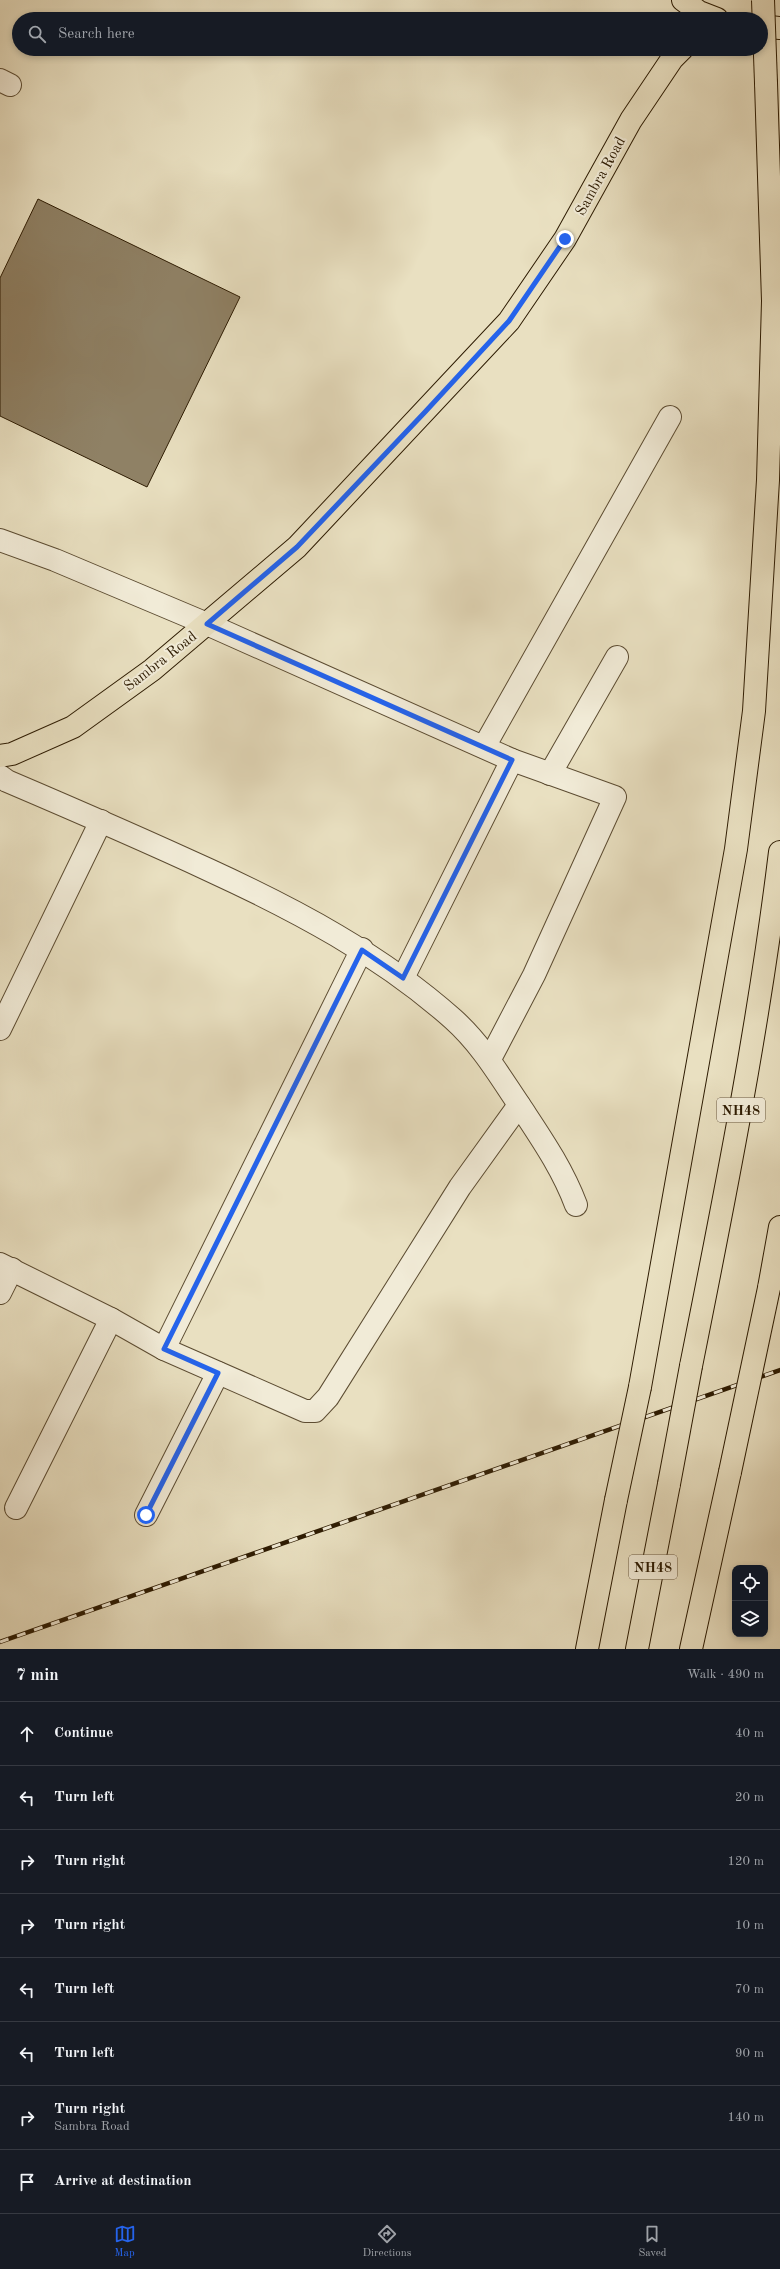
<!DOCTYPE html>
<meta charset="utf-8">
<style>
:root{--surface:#171b24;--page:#242831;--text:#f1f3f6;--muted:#9ea1a6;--line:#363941;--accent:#2563eb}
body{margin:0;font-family:"Old Standard TT",serif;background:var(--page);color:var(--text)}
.controls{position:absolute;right:12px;bottom:12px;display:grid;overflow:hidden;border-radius:8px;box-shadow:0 2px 6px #0003}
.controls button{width:36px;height:36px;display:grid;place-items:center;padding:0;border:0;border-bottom:1px solid var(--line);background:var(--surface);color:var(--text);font:20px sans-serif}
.stop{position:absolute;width:12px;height:12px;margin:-9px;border:3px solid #2563eb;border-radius:50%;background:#fff}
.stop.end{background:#2563eb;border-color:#fff;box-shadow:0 1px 4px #0008}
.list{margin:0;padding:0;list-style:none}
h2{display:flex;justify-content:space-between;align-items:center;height:52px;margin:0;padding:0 16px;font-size:17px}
h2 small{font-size:13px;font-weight:400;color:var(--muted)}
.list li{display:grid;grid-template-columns:26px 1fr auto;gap:12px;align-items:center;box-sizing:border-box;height:64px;padding:0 16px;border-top:1px solid var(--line)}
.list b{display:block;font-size:15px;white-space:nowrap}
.list p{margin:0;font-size:13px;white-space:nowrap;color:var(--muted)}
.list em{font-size:13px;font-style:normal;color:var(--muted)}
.icon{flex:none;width:22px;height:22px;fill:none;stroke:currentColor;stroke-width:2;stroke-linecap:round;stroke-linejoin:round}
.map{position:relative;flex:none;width:780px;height:1649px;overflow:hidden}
.search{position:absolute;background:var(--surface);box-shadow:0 2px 6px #0003;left:12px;right:12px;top:12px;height:44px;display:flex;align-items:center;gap:10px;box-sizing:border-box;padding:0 14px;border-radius:22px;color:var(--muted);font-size:15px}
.sheet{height:564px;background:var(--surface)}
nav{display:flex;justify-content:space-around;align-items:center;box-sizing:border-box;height:56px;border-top:1px solid var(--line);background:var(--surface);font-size:11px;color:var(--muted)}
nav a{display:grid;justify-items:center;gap:2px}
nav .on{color:var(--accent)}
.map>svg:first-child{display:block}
</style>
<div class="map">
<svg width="780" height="1649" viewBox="0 0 780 1649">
<rect width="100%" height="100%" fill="#e9e0c1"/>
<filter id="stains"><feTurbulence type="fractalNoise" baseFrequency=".005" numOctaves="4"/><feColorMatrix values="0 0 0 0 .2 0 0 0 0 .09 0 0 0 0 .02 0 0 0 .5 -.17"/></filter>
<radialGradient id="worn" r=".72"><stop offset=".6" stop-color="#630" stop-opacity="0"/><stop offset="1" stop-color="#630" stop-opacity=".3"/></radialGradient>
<path fill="#8f8165" stroke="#2d1b02" d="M38 199 240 297 147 487 0 416V278Z"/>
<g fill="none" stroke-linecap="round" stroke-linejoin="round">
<defs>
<g id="minor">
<path d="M0 80 10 85"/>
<path d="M0 540 55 560 207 624 512 760 615 797 534 975 490 1059"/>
<path d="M484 747 670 417"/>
<path d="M550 774 617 657"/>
<path d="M0 776 7 781C75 810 142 839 209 870 296 910 381 955 453 1019 481 1044 499 1075 520 1106 541 1138 562 1168 576 1205"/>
<path d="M403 978 512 760"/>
<path d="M0 1029 101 821"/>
<path d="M0 1264 111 1319 164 1349 305 1411H315L328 1397 460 1187 519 1105"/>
<path d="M0 1293 12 1269"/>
<path d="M164 1349 362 949"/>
<path d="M16 1508 111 1319"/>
<path d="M146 1515 218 1373"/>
</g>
<g id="major">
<path d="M683 0 699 12 717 19"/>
<path d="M761 26 780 28"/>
<path d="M0 756 12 754 73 727 152 670 297 547 509 321 565 239 631 120 672 59 682 49"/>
<path d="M769 1288 780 1227"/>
<path d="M691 1649 730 1472"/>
</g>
<g id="highway">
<path d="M691 1366C725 1196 759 1025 780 852"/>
<path d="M640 1387 736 849 754 711 768 480 773 301 766 83"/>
<path d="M587 1649 616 1500"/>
<path d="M637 1649 669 1484"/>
</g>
</defs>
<use href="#minor" stroke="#5c4c32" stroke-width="24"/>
<use href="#major" stroke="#2d1b02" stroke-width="24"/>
<use href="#highway" stroke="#2d1b02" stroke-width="24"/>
<use href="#minor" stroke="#f1ebd7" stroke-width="22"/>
<use href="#major" stroke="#e9e0c1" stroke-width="22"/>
<use href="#highway" stroke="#e9e0c1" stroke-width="22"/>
<defs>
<path id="rail" d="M0 1642 780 1370"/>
</defs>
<use href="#rail" stroke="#2d1b02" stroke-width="4.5"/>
<use href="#rail" stroke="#f1ebd7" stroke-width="3" stroke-dasharray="9" stroke-linecap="butt"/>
<defs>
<path id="major-bridge" d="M730 1472 769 1288"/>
<g id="highway-bridge">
<path d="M763 0 766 83"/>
<path d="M669 1484 691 1366"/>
<path d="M616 1500 640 1387"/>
</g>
</defs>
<use href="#major-bridge" stroke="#2d1b02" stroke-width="24" stroke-linecap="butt"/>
<use href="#highway-bridge" stroke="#2d1b02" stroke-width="24" stroke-linecap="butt"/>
<use href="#major-bridge" stroke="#e9e0c1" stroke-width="22"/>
<use href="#highway-bridge" stroke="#e9e0c1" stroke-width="22"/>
</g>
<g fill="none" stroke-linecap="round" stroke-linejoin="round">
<path stroke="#2563eb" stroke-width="5" d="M146 1515 218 1373 164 1349 362 950 403 978 512 760 207 624 297 547 425 412 509 321 565 239"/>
</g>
<g text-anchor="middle" stroke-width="4" stroke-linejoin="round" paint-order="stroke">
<g fill="#f1ebd7" stroke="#685942" stroke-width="1">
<rect x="717" y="1098" width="48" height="24" rx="3"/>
<rect x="629" y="1555" width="48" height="24" rx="3"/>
</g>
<g font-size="14" font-weight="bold" fill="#2d1b02">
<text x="741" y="1115">NH48</text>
<text x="653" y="1572">NH48</text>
</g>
<g font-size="15" fill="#2d1b02" stroke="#f1ebd7">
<text transform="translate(600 176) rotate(-61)" y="5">Sambra Road</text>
<text transform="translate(160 661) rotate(-38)" y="5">Sambra Road</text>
</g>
</g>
<rect width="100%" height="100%" filter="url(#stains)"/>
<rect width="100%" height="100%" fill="url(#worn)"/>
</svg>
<div class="controls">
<button><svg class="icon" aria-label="locate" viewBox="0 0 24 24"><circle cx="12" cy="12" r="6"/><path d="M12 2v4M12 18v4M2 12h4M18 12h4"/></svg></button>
<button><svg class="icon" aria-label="layers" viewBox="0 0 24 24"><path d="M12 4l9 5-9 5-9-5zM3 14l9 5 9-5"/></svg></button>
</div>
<div class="stop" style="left:146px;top:1515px"></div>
<div class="stop end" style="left:565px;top:239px"></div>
<div class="search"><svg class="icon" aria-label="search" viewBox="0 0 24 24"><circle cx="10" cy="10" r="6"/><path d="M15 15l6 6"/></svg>Search here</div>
</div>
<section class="sheet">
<h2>7 min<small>Walk · 490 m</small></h2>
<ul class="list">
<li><svg class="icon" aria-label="ahead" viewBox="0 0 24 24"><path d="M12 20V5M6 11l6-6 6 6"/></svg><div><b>Continue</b></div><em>40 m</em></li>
<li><svg class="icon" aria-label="left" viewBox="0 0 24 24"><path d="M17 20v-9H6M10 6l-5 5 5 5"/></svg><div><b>Turn left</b></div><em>20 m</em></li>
<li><svg class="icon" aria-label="right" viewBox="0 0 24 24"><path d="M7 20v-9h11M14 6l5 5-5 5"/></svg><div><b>Turn right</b></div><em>120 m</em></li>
<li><svg class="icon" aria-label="right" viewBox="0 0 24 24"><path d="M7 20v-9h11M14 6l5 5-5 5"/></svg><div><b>Turn right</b></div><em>10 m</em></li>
<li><svg class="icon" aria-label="left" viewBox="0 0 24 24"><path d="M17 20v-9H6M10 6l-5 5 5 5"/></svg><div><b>Turn left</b></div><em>70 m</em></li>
<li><svg class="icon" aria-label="left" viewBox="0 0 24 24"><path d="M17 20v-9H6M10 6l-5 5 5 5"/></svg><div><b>Turn left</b></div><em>90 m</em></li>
<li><svg class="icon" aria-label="right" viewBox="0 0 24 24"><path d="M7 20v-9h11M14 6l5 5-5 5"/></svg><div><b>Turn right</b><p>Sambra Road</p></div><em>140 m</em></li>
<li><svg class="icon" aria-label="arrive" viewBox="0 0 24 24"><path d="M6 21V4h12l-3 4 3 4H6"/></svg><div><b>Arrive at destination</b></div></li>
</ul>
</section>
<nav>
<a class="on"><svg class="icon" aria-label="map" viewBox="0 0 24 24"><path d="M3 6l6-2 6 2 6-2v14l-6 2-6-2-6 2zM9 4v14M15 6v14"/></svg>Map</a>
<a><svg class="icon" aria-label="directions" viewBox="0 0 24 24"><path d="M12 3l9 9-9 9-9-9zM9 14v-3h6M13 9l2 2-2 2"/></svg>Directions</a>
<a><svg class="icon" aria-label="saved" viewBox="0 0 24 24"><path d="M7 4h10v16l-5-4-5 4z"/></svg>Saved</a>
</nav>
